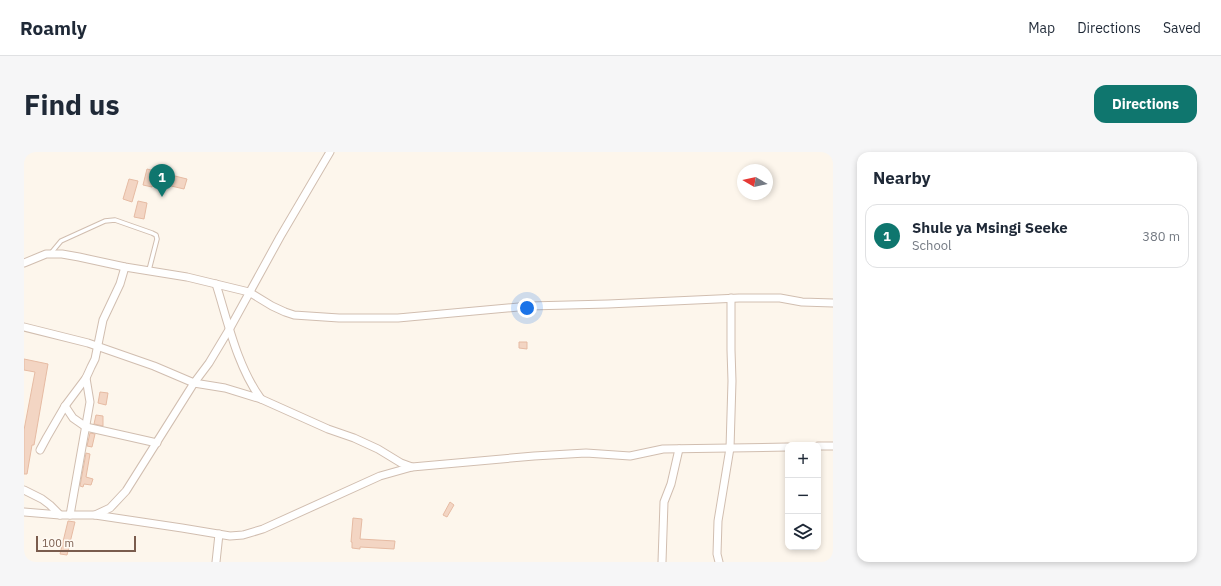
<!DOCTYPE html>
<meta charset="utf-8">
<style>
:root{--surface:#fff;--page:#f6f6f7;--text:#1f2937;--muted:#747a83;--line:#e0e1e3;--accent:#0f766e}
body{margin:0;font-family:"IBM Plex Sans",sans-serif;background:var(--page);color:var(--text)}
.controls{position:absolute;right:12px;bottom:12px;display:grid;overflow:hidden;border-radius:8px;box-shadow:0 2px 6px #0003}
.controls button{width:36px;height:36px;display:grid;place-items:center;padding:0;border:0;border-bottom:1px solid var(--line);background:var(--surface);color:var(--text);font:20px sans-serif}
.compass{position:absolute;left:713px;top:12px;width:36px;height:36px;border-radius:50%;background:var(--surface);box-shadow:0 2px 6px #0003;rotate:279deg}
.scale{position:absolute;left:12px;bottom:10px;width:100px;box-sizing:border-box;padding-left:4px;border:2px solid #7a5c4d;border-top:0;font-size:11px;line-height:14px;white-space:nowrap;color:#7a5c4d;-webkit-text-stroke:3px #fffaf3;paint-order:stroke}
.you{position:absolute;left:503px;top:156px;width:14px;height:14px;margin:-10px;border:3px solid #fff;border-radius:50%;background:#1a73e8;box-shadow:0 0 0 6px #1a73e833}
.badge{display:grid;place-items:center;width:26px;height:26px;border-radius:50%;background:var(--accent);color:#fff;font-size:13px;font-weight:700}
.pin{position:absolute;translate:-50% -33px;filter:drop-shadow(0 1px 2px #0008)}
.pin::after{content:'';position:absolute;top:21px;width:14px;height:12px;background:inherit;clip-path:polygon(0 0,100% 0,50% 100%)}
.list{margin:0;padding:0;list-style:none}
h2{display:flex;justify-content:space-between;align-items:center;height:52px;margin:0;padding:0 16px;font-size:17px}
h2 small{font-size:13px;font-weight:400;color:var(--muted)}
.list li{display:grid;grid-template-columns:26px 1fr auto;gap:12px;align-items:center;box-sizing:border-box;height:64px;margin:0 8px 8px;padding:0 8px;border:1px solid var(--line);border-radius:12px}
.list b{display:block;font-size:15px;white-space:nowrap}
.list p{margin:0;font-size:13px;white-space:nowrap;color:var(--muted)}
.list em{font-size:13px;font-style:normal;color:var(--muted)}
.icon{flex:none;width:22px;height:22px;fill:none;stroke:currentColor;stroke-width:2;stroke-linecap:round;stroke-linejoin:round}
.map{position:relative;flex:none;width:809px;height:410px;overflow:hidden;border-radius:12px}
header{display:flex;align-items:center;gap:24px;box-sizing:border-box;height:56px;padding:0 20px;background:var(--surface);border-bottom:1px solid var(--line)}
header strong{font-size:19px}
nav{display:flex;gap:22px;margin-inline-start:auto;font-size:14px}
.intro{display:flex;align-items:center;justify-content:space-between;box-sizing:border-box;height:96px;padding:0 24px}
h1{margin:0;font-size:28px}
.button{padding:10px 18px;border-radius:12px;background:var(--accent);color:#fff;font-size:14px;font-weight:700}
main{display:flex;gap:24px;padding:0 24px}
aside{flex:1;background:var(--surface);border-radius:12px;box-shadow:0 2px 6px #0003}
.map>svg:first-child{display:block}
</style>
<header>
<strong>Roamly</strong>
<nav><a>Map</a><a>Directions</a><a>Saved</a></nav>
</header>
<div class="intro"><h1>Find us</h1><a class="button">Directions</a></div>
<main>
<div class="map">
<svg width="809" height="410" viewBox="0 0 809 410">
<rect width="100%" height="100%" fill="#fdf6ec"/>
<g fill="#f3d5c3" stroke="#e6bba3">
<path d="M123 17 163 27 160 37 130 30 128 35 119 33Z"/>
<path d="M105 27 114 29 108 50 99 47Z"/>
<path d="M114 49 123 51 120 67 110 65Z"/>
<path d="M495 190H503V197L495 196Z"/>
<path d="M0 207 24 212 10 293H8L3 322H0V278L11 220 0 218Z"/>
<path d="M76 240 84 241 82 253 74 251Z"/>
<path d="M72 263 79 264V274L70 272Z"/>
<path d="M66 281 71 282 68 295 63 294Z"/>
<path d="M62 301 66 302 62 325 69 327 67 333 60 332 59 335 56 334Z"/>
<path d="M426 350 430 353 423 365 419 363Z"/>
<path d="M329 366 338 367 336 387 371 389 370 397 336 395V397L328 396V390H327Z"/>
<path d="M44 369 51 370 43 403 36 402Z"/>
</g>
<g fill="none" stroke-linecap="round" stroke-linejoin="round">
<defs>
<path id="lane" d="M27 101 37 89 81 69 91 68 128 81 132 83 133 87 125 118"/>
<g id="street">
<path d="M0 111 22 102H38L55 105 101 115 163 125 225 140 248 154 261 160 270 163 315 166H374L505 154 584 152 715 146H756L778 150 809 151"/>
<path d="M192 132C204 170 213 214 237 247"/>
<path d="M0 175 64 191 130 214 170 231 201 236 237 247 304 277 330 286 354 297 377 311 388 315 510 304 562 301 606 304 639 297 764 295"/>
<path d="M41 254 49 266 62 275 133 291"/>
<path d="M794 294H809"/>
<path d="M16 298 23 285 41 254 62 226 67 215 71 207 79 168 96 132 101 115"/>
<path d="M0 338 18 347 26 353 36 363"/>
<path d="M0 360 36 363H71L86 356 102 339 170 231 185 211 206 176 256 85 306 0"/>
<path d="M46 363 66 250 62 226"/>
<path d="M71 363 158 376 206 384 219 383 239 377 356 324 388 315"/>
<path d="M192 410 195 382"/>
<path d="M638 410 640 350 647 332 655 297"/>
<path d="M695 410 693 402 694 369 706 296 708 229 707 198V146"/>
</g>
</defs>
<use href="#lane" stroke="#d1beb0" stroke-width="5.5"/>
<use href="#street" stroke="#d1beb0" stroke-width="9"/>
<use href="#lane" stroke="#fff" stroke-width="3.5"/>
<use href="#street" stroke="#fff" stroke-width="7"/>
</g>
</svg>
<div class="controls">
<button>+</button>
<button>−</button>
<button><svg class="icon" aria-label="layers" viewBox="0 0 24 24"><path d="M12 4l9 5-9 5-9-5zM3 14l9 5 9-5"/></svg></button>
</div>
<svg class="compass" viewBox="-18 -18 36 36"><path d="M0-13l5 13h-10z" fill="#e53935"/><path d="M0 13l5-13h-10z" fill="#747a83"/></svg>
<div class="scale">100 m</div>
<div class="you"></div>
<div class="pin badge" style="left:138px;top:45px">1</div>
</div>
<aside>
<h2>Nearby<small></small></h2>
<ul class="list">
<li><span class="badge">1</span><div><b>Shule ya Msingi Seeke</b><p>School</p></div><em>380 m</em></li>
</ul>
</aside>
</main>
